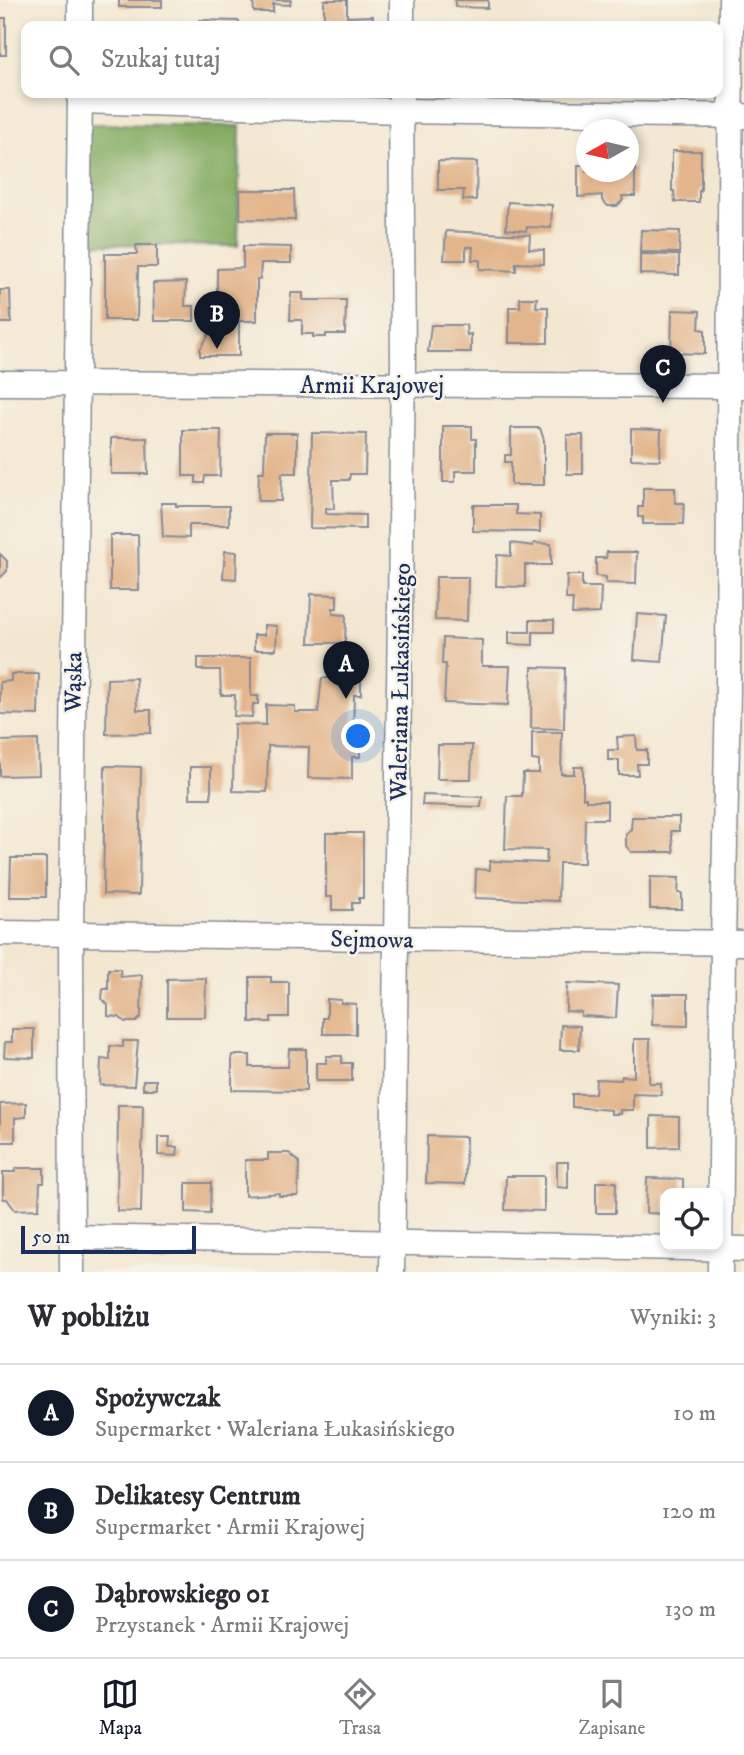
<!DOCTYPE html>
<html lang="pl">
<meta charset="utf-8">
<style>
:root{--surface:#fff;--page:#f7f7f7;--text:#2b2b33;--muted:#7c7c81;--line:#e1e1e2;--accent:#111827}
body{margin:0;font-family:"IM FELL DW Pica",serif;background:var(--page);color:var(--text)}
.controls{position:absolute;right:21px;bottom:21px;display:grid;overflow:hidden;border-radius:14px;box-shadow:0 4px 10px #0003}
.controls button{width:63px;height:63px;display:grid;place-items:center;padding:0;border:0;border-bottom:2px solid var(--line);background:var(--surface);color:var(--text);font:35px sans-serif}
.compass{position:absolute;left:576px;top:119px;width:63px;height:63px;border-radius:50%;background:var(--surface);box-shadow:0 4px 10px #0003;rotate:262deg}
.scale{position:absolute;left:21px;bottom:18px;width:175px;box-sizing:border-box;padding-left:7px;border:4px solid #1b2f5e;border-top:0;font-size:19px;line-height:24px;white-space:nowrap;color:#1b2f5e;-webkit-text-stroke:5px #f7f3e8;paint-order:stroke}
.you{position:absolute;left:359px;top:737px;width:24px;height:24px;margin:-18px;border:5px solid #fff;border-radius:50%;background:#1a73e8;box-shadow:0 0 0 10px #1a73e833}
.badge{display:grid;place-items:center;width:46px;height:46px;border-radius:50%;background:var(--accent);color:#fff;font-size:23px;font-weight:700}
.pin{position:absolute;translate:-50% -58px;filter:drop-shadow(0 2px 4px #0008)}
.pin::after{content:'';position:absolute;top:37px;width:24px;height:21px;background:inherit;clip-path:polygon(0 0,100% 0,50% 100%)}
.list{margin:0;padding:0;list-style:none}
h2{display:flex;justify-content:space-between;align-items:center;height:91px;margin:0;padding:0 28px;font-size:30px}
h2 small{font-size:23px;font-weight:400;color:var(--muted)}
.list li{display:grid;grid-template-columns:46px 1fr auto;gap:21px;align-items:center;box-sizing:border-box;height:98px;padding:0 28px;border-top:2px solid var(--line)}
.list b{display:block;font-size:26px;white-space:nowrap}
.list p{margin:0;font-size:23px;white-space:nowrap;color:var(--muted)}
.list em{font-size:23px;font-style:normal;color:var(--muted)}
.icon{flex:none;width:38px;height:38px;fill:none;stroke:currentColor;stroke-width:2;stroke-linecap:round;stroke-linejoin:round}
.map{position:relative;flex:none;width:744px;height:1272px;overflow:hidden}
.search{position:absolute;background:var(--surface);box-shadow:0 4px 10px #0003;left:21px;right:21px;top:21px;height:77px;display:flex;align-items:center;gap:18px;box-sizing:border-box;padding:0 24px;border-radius:14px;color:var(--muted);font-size:26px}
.sheet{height:385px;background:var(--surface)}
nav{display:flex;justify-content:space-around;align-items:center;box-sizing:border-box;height:98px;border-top:2px solid var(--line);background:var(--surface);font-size:19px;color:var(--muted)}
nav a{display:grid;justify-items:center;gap:4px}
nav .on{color:var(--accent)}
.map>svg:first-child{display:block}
</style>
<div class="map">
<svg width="744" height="1272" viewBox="0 0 744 1272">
<rect width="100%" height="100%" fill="#f7f3e8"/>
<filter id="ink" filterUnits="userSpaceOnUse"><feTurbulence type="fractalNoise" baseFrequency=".0143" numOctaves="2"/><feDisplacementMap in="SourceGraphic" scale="14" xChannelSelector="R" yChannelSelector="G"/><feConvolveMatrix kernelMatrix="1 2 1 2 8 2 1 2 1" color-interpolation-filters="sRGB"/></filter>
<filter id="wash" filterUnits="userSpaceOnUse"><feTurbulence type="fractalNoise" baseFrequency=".00686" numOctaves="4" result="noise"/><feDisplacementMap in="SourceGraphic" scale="28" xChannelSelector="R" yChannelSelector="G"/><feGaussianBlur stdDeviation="1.57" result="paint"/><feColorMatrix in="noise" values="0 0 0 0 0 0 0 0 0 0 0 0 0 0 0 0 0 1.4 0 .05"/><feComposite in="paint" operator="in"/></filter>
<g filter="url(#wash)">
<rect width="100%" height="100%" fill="#f3e7d1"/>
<path fill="#82aa60" stroke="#4e6c5f" stroke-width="2" d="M92 124 240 126 238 246 88 244 89 128Z"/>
<g id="blocks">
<g fill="#e3b58c">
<rect x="119" y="0" width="43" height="7"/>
<path d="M253 0H291L290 5 273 4V12H254Z"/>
<path d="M324 0H347V17L373 16V26H332V19H324Z"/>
<path d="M455 0H488V8L455 7Z"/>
<rect x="0" y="18" width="6" height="37"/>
<path d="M200 20 239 21V26H200Z"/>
<path d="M672 151H701V191H699V202H675L674 191H672Z"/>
<path d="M438 161 477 162 476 200H463L464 190H438Z"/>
<path d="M578 165H586V172H629V168H635V196H622L623 200 617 206H608L602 200V195L578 197Z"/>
<path d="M240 190H294L295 220 240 219Z"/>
<path d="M508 202 552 205 551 228 527 227 526 231 506 229Z"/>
<path d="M641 230 680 231 679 253 640 252Z"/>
<path d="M446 231 530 235 529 249 544 250V264L516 263V271L480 269V260H472L473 247H466V260H444Z"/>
<path d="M136 245H157V267H138L137 320H105V254H137Z"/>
<path d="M243 246 291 247V263H261L260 279H257V321H239V356H200V349L217 321V269L243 268Z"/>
<path d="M640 254 679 255V275L640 274Z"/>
<path d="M186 282 185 306H194V321H154L153 283Z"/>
<path d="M0 290H10L11 323H0Z"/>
<path d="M291 293H303V300H346L345 334H326V337H313V334H302V320H290Z"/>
<path d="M520 298H537L536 307H548V343H509V307H520Z"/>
<path d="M672 310 700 311 699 329 705 330V354L671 353Z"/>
<path d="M431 325H466L467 335 471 334V352H428Z"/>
<path d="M443 426H472V439H476V471H455V482H443Z"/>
<path d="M511 428H540L544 440V485H511V462H505V455H511Z"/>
<path d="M631 429 661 430 660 460 631 459Z"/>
<path d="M183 430H221L220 476H205L204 483H196V476H183Z"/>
<path d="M265 433H297V473H282L281 501H258L259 472H264Z"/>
<path d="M312 433 366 434 365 474H350L349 480H333L334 509 326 508V514L365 515V529L310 528Z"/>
<rect x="567" y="435" width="16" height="39"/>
<path d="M111 438H147L148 474H111Z"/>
<path d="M643 488H675V503H684L683 524H643V517H638V507H643Z"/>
<path d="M161 503H176V506H229V525H189V538L163 537Z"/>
<path d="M473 505H516V514L540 515V532L473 531Z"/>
<path d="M110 535H138L139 590H110Z"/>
<path d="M511 543 533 546 534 543 551 544V565H525V587L496 586 497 555 511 556Z"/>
<path d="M225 551 237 552 236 579 223 578Z"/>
<path d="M607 552H637L636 584 606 583V577L596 576V558H606Z"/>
<path d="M0 554 7 561V571L0 578Z"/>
<path d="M567 575H582V587H601L600 613 572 614 573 599H566Z"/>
<path d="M436 577H468L467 621 435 620Z"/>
<path d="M311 594 337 595V608H333V614L346 615 345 643H309Z"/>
<path d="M637 614 666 616 662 662 634 660Z"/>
<path d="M530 620H554V632H533V645L509 644V632H530Z"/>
<path d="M264 625 277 626 276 650H254V635H264Z"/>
<path d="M443 638 482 640V666H510L508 705 444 703 446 664H442Z"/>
<path d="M198 658H251V696H258V704H253L252 717 234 716 235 695H221L220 670H198Z"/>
<path d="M532 667 565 668 564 729 531 728Z"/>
<path d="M11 674H39L38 715 0 714V682L11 681Z"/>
<path d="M136 678 137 710H151V733L106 734 107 679Z"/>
<path d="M322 678 361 679V695H354L353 739H360V757H352V779L308 778 309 747 268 746 267 792 233 791 234 724 266 725V705L295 706V712H318Z"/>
<path d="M532 732H562L561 774H574V767H583V798H586V801H607V819H585L584 863H559L558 901 475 898 476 869 490 870V861L546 863 547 850 505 849 507 796H522L523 773H539V761L532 760Z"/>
<path d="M636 736 637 750H647V764H637L638 775H619V760H608V750H618L617 737Z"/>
<path d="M38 740 39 775 0 776V741Z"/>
<path d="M438 745H472L471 779H437Z"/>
<path d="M105 766 141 767 139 895 103 894Z"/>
<rect x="190" y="767" width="21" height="31"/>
<path d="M423 795 482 797 481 807 422 805Z"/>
<path d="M632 817H679V831H671L674 852H631L626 846V834L631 829Z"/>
<path d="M326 833H363V898H359V903H352V910H332V897H326Z"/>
<path d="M11 858H46V897H10Z"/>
<path d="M650 877 679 878 678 893H682V909H650Z"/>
<path d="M108 969H120L121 977 142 975 141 1017 136 1022H125L119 1017 108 1016V1005L102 999 103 989H108Z"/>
<path d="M250 977H271V982H289V1017H271V1022H250Z"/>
<path d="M206 978 205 1017H167V979Z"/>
<path d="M567 983 618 985 616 1018 581 1016V1012L566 1011Z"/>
<path d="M653 994H688V1026L652 1025Z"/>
<path d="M327 999 341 1000V1003L356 1004V1034H323V1018H327Z"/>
<path d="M561 1025 580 1026 579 1050H560Z"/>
<path d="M12 1029H34V1058L4 1057 5 1042H12Z"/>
<path d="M634 1039H650L649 1083H661V1095L633 1094V1110H620V1114H611V1110L572 1107V1094H595L596 1079 621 1080 622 1076 634 1077Z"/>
<path d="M123 1041H138L134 1086 100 1085 101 1059 110 1060V1046L123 1047Z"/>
<path d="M289 1049H306V1091L232 1090V1055H250V1067H288Z"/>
<path d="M326 1056H342V1063H352V1081H316V1063H326Z"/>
<rect x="143" y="1080" width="13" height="9"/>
<path d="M26 1103V1117L15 1118V1142H0V1104Z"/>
<path d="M118 1105H143L141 1212 117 1211Z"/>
<path d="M651 1116 679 1117V1147L651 1148Z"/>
<path d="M427 1136 466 1137 465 1184 426 1183Z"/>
<path d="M158 1137H170L169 1147H178L177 1156 158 1155Z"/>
<path d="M268 1153H289L299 1162 298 1196H279V1193L245 1196V1160H268Z"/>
<path d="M557 1162H568V1188L557 1187Z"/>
<path d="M15 1168H44V1183H40L39 1209 15 1210 7 1199H3V1172H15Z"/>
<path d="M506 1176H544V1211L505 1210Z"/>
<path d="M647 1178 683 1179V1193H665V1214L646 1213Z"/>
<path d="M596 1182H616L615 1213H596Z"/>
<path d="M186 1183H211L210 1213 186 1212Z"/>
</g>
</g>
</g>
<g filter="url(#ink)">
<use href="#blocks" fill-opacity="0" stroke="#878b98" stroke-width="2"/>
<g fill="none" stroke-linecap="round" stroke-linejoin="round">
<defs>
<g id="minor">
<path d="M80 26V0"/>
<path d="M402 26V0"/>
<path d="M80 101 401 111 744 116"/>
<path d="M0 383 744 386"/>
<path d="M0 933 744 943"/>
<path d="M72 1237 744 1249"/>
<path d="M72 1272 71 934 80 93"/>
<path d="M392 1272 403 360 401 93"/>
<path d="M720 1272 723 942 728 690 731 0"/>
</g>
</defs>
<use href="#minor" stroke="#878b98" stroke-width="27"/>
<use href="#minor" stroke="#fff" stroke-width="24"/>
</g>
</g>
<g text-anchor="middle" stroke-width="5" stroke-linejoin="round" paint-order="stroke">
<g font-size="24" fill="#1b2f5e" stroke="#f7f3e8">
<text x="372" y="393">Armii Krajowej</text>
<text transform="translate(73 682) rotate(-89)" y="8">Wąska</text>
<text transform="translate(400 682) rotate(-89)" y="8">Waleriana Łukasińskiego</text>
<text transform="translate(372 939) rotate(1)" y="8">Sejmowa</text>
</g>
</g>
</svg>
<div class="controls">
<button><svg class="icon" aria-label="locate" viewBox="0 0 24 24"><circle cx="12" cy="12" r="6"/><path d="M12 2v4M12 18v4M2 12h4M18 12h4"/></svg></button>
</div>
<svg class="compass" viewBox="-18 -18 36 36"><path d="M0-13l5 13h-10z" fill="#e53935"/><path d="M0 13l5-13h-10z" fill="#7c7c81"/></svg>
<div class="scale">50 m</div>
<div class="you"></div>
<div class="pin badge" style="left:346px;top:699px">A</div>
<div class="pin badge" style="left:217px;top:349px">B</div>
<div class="pin badge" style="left:663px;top:403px">C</div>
<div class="search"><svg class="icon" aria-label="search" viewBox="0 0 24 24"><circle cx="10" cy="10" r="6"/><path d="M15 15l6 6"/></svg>Szukaj tutaj</div>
</div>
<section class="sheet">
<h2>W pobliżu<small>Wyniki: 3</small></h2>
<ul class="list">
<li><span class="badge">A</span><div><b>Spożywczak</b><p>Supermarket · Waleriana Łukasińskiego</p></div><em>10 m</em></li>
<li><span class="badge">B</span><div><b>Delikatesy Centrum</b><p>Supermarket · Armii Krajowej</p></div><em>120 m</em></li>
<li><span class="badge">C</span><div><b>Dąbrowskiego 01</b><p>Przystanek · Armii Krajowej</p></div><em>130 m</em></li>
</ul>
</section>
<nav>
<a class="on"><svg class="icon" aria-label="map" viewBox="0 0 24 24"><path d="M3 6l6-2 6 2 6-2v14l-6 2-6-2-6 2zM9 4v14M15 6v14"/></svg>Mapa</a>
<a><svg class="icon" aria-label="directions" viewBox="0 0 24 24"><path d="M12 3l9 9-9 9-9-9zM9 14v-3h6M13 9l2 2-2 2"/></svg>Trasa</a>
<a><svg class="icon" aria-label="saved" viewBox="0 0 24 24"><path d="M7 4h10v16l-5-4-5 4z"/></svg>Zapisane</a>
</nav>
